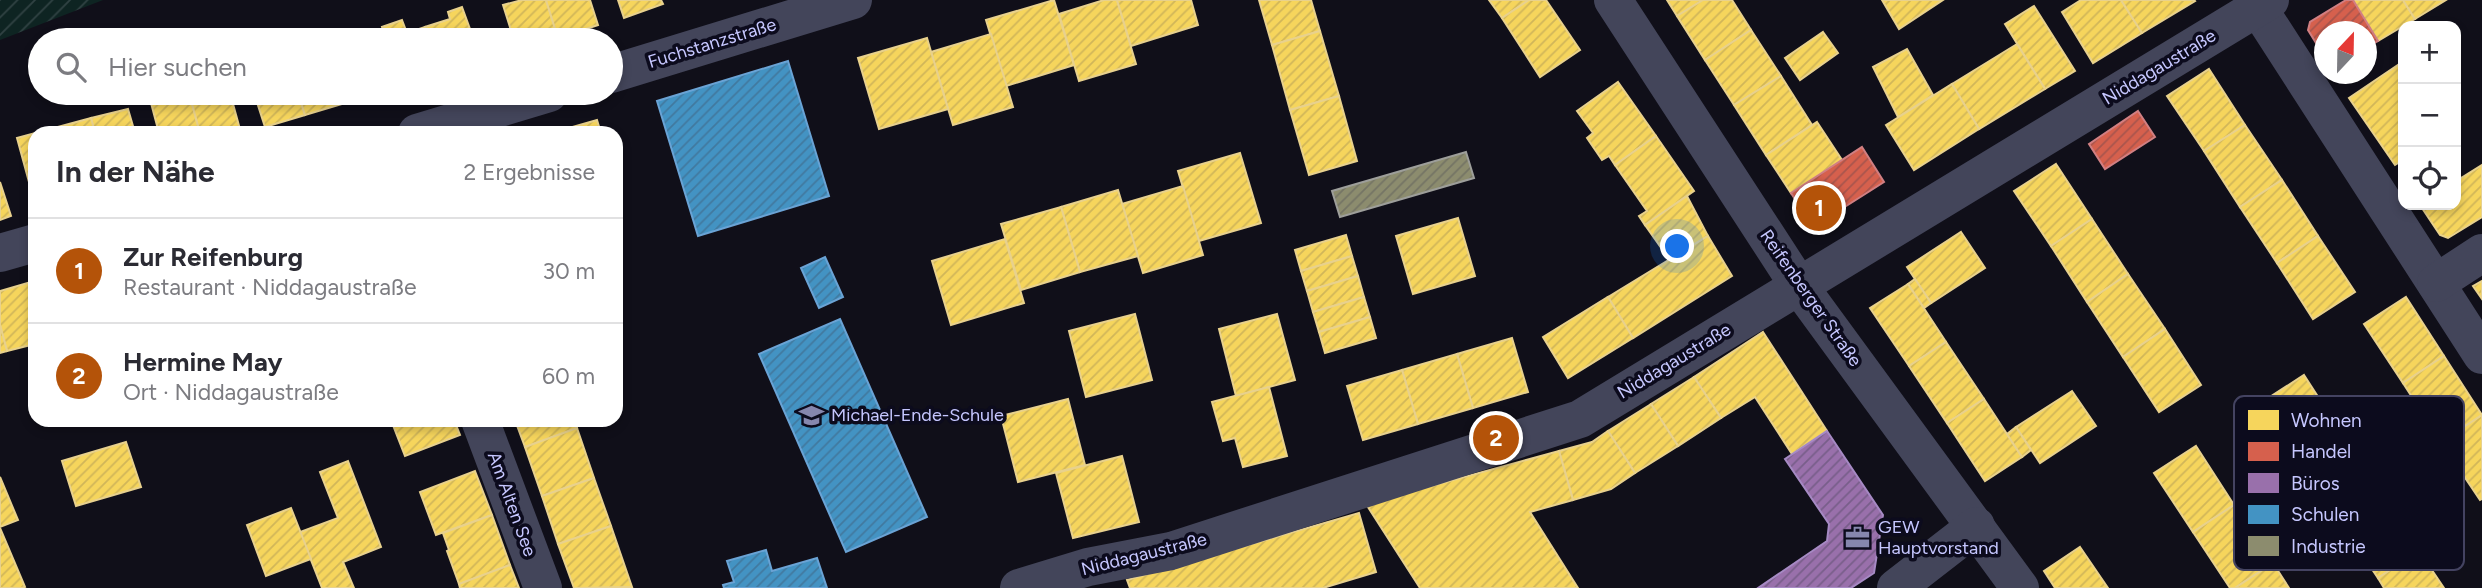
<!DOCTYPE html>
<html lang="de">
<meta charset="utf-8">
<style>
:root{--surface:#fff;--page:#f2f2f3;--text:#2b2b33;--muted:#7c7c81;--line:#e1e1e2;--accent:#b45309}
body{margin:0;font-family:Figtree,sans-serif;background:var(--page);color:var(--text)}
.controls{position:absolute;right:21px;top:21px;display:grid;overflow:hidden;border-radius:14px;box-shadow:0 4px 10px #0003}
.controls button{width:63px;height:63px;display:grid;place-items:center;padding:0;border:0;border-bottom:2px solid var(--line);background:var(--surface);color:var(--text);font:35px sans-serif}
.compass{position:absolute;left:2314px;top:21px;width:63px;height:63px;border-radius:50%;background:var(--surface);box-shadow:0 4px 10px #0003;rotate:22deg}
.you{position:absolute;left:1678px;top:247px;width:24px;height:24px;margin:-18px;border:5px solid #fff;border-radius:50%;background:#1a73e8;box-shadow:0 0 0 10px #1a73e833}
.badge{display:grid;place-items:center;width:46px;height:46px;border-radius:50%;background:var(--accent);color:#fff;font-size:23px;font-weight:700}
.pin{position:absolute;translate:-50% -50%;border:4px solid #fff;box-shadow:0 2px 7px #0006}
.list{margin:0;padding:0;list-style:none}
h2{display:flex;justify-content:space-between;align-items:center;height:91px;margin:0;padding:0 28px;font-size:30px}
h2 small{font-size:23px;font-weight:400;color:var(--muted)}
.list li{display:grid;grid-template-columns:46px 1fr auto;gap:21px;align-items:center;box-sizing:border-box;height:105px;padding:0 28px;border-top:2px solid var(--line)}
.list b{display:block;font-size:26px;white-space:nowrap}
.list p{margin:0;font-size:23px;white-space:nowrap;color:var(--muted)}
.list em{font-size:23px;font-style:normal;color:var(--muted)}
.icon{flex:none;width:38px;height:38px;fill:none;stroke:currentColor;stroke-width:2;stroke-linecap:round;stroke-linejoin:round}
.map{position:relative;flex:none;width:2482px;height:588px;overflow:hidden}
.search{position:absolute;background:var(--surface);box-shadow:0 4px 10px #0003;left:28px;top:28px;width:595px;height:77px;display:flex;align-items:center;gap:18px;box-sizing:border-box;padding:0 24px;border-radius:38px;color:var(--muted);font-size:26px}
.panel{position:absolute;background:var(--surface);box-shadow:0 4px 10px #0003;left:28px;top:126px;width:595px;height:301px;border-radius:21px}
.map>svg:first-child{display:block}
</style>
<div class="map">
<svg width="2482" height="588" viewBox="0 0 2482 588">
<defs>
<pattern id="garden-furrows" width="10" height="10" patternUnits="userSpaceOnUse" patternTransform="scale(1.75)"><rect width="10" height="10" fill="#0e2422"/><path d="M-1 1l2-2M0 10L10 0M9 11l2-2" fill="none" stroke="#304243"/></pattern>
<pattern id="homes-hatch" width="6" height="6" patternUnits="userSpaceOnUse" patternTransform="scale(1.75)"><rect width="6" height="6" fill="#f6d55c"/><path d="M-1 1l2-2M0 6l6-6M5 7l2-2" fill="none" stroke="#d1b659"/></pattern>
<pattern id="shops-hatch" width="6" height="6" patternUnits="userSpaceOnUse" patternTransform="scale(1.75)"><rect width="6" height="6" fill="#d6604d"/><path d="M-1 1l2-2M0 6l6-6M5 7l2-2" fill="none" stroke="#a8554d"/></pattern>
<pattern id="offices-hatch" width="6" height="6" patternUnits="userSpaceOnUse" patternTransform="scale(1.75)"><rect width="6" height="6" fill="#9970ab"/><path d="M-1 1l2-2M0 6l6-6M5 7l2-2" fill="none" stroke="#785e8a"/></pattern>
<pattern id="schools-hatch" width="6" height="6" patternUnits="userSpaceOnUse" patternTransform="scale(1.75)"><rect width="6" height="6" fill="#4393c3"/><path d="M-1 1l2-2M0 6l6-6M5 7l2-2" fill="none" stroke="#41799f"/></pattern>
<pattern id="industry-hatch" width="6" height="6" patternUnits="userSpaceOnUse" patternTransform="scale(1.75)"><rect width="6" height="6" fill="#8c8c6e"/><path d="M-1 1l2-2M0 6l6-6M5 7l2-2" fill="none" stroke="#747464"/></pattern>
</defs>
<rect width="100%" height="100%" fill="#100f19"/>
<path fill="url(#garden-furrows)" d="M0 0H103L0 40Z"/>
<g fill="url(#homes-hatch)" stroke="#e8d18d" stroke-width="2">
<path d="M522 0H546L558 38 549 40H514L503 5Z"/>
<path d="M546 0H590L598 25 558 38Z"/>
<path d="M618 0H661L663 4 624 18Z"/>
<path d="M1054 0 1074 65 1006 86 986 20Z"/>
<path d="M1104 0H1117L1136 64 1079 81 1059 14Z"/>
<path d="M1117 0H1191L1198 25 1131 46Z"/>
<path d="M1259 0H1311L1320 31 1272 45Z"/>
<path d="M1489 0H1529L1502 18Z"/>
<path d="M1529 0H1546L1580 50 1540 77 1502 18Z"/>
<path d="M1667 0H1703L1677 16Z"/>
<path d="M1703 0H1732L1751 30 1705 60 1677 16Z"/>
<path d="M1882 0H1943L1899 29Z"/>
<path d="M2081 0H2121L2142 33 2093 63 2062 12Z"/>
<path d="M2121 0H2194L2195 1 2142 33Z"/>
<path d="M2353 0H2403L2415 19 2378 41Z"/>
<path d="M2403 0H2446L2415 19Z"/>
<path d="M2034 6 2075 71 2045 89 2005 24Z"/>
<path d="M462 7 474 40H430L425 27 450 19 448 12Z"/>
<path d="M402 20 407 33 425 27 430 40H386L382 27Z"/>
<path d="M1751 30 1781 76 1734 105 1705 60Z"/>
<path d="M1320 31 1339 96 1290 110 1272 45Z"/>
<path d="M1823 32 1838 53 1800 80 1785 58Z"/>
<path d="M991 34 1013 107 953 125 931 52Z"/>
<path d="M927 38 948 109 879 129 858 58Z"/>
<path d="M2017 44 2045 89 1979 129 1952 84Z"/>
<path d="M1907 49 1933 95 1898 117 1873 67Z"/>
<path d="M2398 65 2403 73V160L2395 165 2349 98Z"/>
<path d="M2209 69 2245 125 2204 151 2167 96Z"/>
<path d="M1781 76 1812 125 1766 155 1734 105Z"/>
<path d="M1618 82 1656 136 1615 165 1609 156 1602 160 1587 138 1593 133 1577 111Z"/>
<path d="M1952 84 1979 129 1914 170 1886 125Z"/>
<path d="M189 93 200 133H159L151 103Z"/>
<path d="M189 93H230L241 133H200Z"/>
<path d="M254 93H298L305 115 265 127Z"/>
<path d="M298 93H342L345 103 305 115Z"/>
<path d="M1339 96 1357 161 1309 175 1290 110Z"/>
<path d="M128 109 135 133H95L91 118Z"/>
<path d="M91 118 95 133H55L54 128Z"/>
<path d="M597 120 601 133 555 132Z"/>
<path d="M1817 122 1842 160 1791 193 1766 155Z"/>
<path d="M2245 125 2282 180 2240 207 2204 151Z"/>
<path d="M54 128 55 133H35V192L32 193 17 138Z"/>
<path d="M1656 136 1694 191 1645 225 1639 216 1647 211 1615 165Z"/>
<path d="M1240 153 1261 223 1199 241 1178 171Z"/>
<path d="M2056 164 2092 219 2051 246 2014 191Z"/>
<path d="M2482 165V217L2448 238 2440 235 2420 205H2456V170L2461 178Z"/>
<path d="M2282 180 2318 236 2277 263 2240 207Z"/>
<path d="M0 182 11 216 0 220Z"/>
<path d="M1183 186 1203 255 1143 273 1122 204Z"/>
<path d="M1118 190 1138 256 1080 272 1061 207Z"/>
<path d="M1687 196 1708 236 1669 259 1645 225Z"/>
<path d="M1061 207 1080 272 1021 290 1001 224Z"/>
<path d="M1458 218 1475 276 1413 294 1396 236Z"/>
<path d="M2092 219 2128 274 2087 302 2051 246Z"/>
<path d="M1961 232 1985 268 1931 303 1907 267Z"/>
<path d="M1346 235 1352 256 1301 271 1295 250Z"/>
<path d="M1708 236 1732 276 1633 338 1608 297Z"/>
<path d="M2318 236 2355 292 2313 319 2277 263Z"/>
<path d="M1005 239 1024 303 951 325 932 261Z"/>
<path d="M1352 256 1358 276 1307 291 1301 271Z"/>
<path d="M2128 274 2165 329 2123 357 2087 302Z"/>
<path d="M1358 276 1364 297 1313 312 1307 291Z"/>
<path d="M1915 279 1931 303 1924 308 1908 284Z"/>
<path d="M2482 281V299L2473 286Z"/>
<path d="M31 282 35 296V344L7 351 0 325V291Z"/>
<path d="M1908 284 1946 342 1909 366 1870 308Z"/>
<path d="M1364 297 1370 317 1319 332 1313 312Z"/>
<path d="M1608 297 1633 338 1568 378 1543 337Z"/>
<path d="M2406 297 2444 356 2403 383 2364 324Z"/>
<path d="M1135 314 1152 380 1086 397 1069 331Z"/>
<path d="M1277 314 1295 380 1236 396 1219 329Z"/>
<path d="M1370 317 1376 338 1325 353 1319 332Z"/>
<path d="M0 325 7 351 0 353Z"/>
<path d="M2165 329 2201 385 2159 412 2123 357Z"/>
<path d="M1763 332 1827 431 1792 454 1755 397 1721 418 1694 377Z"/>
<path d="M1512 338 1528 392 1473 408 1457 354Z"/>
<path d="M1946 342 1984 399 1947 423 1909 366Z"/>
<path d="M1457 354 1473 408 1418 424 1402 370Z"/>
<path d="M2444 356 2482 415 2441 442 2403 383Z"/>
<path d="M1402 370 1418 424 1363 440 1347 386Z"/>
<path d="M2304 375 2342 434 2301 461 2262 402Z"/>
<path d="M1694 377 1721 418 1678 446 1651 404Z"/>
<path d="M1269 387 1287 456 1243 467 1235 438 1223 441 1212 402Z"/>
<path d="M2072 391 2096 426 2040 463 2016 427Z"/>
<path d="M1068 399 1085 465 1018 482 1001 416Z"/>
<path d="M1984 399 2022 457 1985 481 1947 423Z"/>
<path d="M1651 404 1678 446 1635 473 1608 431Z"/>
<path d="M2482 415V499L2480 500 2441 442Z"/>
<path d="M391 420H454L460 435 405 456Z"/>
<path d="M515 420H574L577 428 525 447Z"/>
<path d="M2016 427 2031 450 2022 457 2007 434Z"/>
<path d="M577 428 594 478 542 496 525 447Z"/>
<path d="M1608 431 1635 473 1611 489 1573 500 1559 451 1592 442Z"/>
<path d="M126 442 141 487 76 506 62 461Z"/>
<path d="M2196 446 2234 505 2193 532 2154 473Z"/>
<path d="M1559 451 1573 500 1530 512 1578 588H1420L1366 504Z"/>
<path d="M1122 456 1139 522 1073 538 1056 473Z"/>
<path d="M348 461 381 547 343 562 354 588H322L300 532 338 518 320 472Z"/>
<path d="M475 471 492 515 436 535 420 492Z"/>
<path d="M0 477 18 520 0 527Z"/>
<path d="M594 478 611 526 558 544 542 496Z"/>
<path d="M2381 493 2419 551 2378 578 2339 520Z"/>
<path d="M2234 505 2273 563 2235 588H2230L2193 532Z"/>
<path d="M291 508 311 559 266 576 247 525Z"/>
<path d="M1359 513 1376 572 1323 588H1130L1127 580Z"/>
<path d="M492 515 510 565 459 584 447 551 449 550 443 533Z"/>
<path d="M611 526 632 587 574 588 558 544Z"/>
<path d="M0 528 25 587 22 588H0Z"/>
<path d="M2080 547 2108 588H2055L2044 571Z"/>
<path d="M2419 551 2444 588H2384L2378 578Z"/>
<path d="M2273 563 2289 588H2235Z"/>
<path d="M510 565 519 588H460L459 584Z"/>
</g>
<g fill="url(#shops-hatch)" stroke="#d17f82" stroke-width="2">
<path d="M2346 0H2353L2378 41 2366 48V32H2324V56L2308 30 2310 22Z"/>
<path d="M2138 111 2155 137 2105 169 2089 144Z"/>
<path d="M1862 147 1884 182 1821 222 1807 218 1791 193Z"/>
</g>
<path fill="url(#offices-hatch)" stroke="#a68ac4" stroke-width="2" d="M1827 431 1883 515 1874 573 1851 588H1758L1827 541 1829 524 1785 459Z"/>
<g fill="url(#schools-hatch)" stroke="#6aa3d5" stroke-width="2">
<path d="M788 61 829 196 698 236 657 101Z"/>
<path d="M825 257 843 297 819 308 801 268Z"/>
<path d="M840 319 927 517 846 552 759 354Z"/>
<path d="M766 550 772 571 817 558 827 588H724L723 585 734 582 727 561Z"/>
</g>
<path fill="url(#industry-hatch)" stroke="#9d9e9a" stroke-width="2" d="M1466 152 1474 178 1340 217 1332 191Z"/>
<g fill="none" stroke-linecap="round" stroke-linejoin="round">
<g stroke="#43455a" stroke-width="38">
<path d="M1613 0 1799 286 2020 588"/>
<path d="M2253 0 2482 355"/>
<path d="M611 74 853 0"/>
<path d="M417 133 549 93"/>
<path d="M0 253 35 243"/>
<path d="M2436 283 2482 253"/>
<path d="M480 420 543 588"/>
<path d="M1019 588 1088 567 1171 551 1580 419 2270 0"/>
<path d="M1896 588 1976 526"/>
</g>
</g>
<defs>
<symbol id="school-bare" viewBox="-9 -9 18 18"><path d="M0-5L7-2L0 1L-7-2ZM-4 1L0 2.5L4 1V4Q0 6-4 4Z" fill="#8687ae" stroke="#0c0b1d" stroke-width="2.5" paint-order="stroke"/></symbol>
<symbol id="office-bare" viewBox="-9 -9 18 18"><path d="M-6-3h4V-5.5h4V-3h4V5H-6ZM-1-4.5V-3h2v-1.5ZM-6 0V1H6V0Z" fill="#8687ae" stroke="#0c0b1d" stroke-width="2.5" paint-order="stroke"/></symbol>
</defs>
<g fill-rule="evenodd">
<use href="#school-bare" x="794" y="398" width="35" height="35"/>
<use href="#office-bare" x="1840" y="520" width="35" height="35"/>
</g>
<g text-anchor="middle" stroke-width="7" stroke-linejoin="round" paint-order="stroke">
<g font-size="18" fill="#c6c7ff" stroke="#0c0b1d">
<text transform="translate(712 43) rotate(-17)" y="6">Fuchstanzstraße</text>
<text transform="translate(2159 67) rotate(-31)" y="6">Niddagaustraße</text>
<text transform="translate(1811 298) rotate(55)" y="6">Reifenberger Straße</text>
<text transform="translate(1674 361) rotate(-31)" y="6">Niddagaustraße</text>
<text transform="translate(512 504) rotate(70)" y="6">Am Alten See</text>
<text transform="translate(1144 554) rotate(-14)" y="6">Niddagaustraße</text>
</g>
<g font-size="18" fill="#c6c7ff" stroke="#0c0b1d" text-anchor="start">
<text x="831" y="421">Michael-Ende-Schule</text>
<text x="1878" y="533">GEW<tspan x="1878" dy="21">Hauptvorstand</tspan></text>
</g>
</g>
<rect x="2234" y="396" width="230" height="174" rx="10" fill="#0c0b1d" stroke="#444361" stroke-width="2"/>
<rect x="2248" y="410" width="31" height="20" fill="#f6d55c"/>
<rect x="2248" y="442" width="31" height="19" fill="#d6604d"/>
<rect x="2248" y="473" width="31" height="20" fill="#9970ab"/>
<rect x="2248" y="505" width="31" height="19" fill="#4393c3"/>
<rect x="2248" y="536" width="31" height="20" fill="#8c8c6e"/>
<g font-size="19" fill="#c6c7ff">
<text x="2291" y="427">Wohnen</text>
<text x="2291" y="458">Handel</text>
<text x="2291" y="490">Büros</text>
<text x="2291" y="521">Schulen</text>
<text x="2291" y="553">Industrie</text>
</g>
</svg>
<div class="controls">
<button>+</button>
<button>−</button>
<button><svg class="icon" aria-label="locate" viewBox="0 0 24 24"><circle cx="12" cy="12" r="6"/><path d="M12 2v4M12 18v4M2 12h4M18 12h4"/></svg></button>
</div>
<svg class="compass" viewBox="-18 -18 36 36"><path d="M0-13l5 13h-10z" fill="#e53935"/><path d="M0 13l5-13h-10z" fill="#7c7c81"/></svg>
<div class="you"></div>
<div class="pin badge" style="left:1819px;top:208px">1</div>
<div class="pin badge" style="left:1496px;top:438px">2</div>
<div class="search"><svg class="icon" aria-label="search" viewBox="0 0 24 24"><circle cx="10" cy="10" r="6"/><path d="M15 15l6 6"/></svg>Hier suchen</div>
<section class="panel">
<h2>In der Nähe<small>2 Ergebnisse</small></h2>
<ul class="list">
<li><span class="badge">1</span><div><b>Zur Reifenburg</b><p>Restaurant · Niddagaustraße</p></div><em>30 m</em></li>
<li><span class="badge">2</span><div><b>Hermine May</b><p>Ort · Niddagaustraße</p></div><em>60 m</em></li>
</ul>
</section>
</div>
